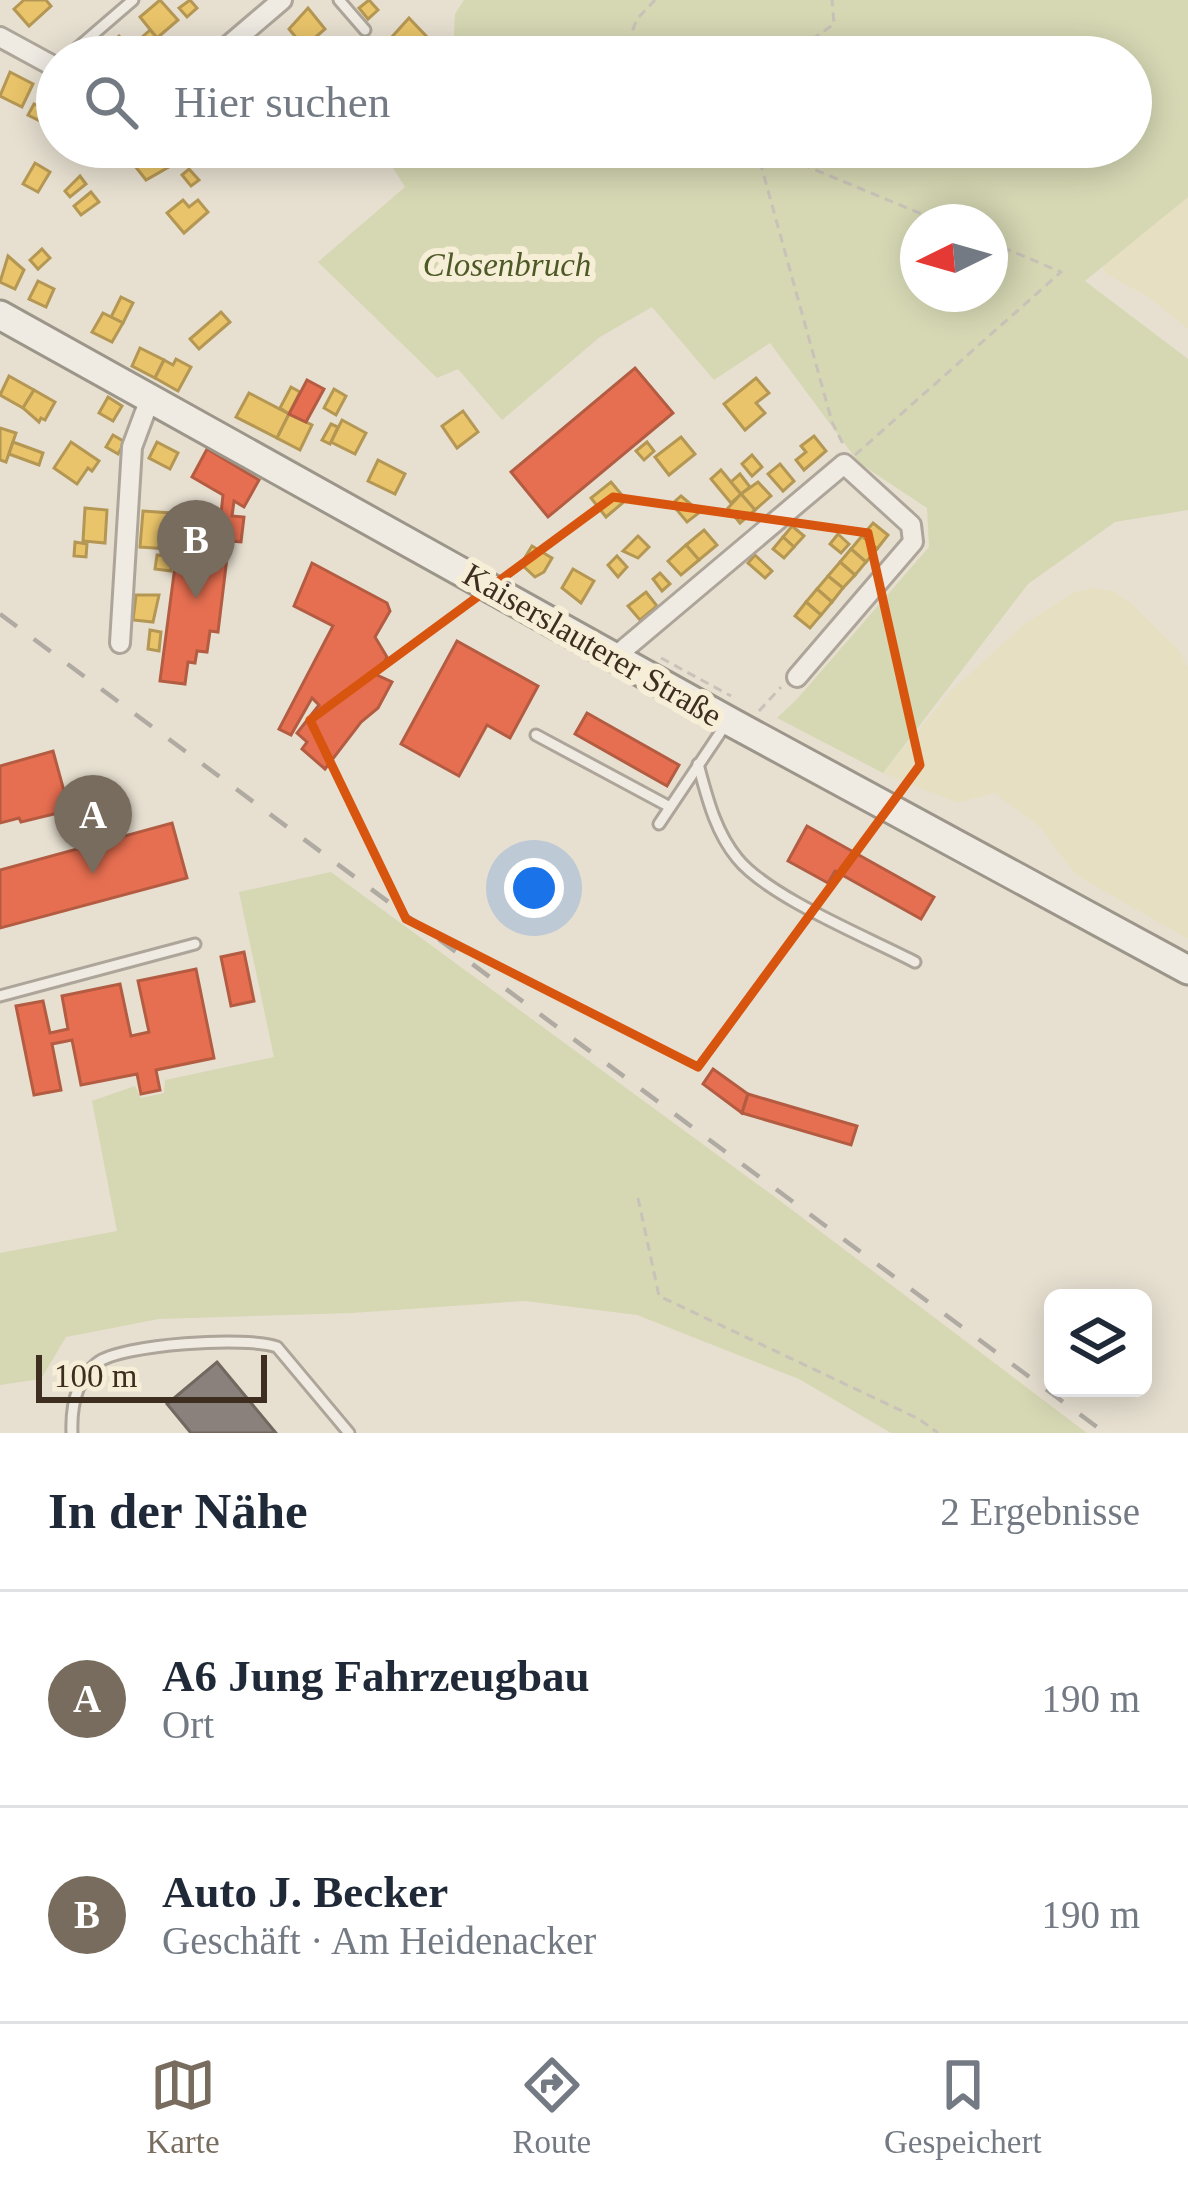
<!DOCTYPE html>
<html lang="de">
<meta charset="utf-8">
<style>
:root{--surface:#fff;--page:#f2f2f3;--text:#1f2937;--muted:#747a83;--line:#e0e1e3;--accent:#786c5e}
body{margin:0;font-family:"Times New Roman",serif;background:var(--page);color:var(--text)}
.controls{position:absolute;right:36px;bottom:36px;display:grid;overflow:hidden;border-radius:18px;box-shadow:0 6px 30px #0003}
.controls button{width:108px;height:108px;display:grid;place-items:center;padding:0;border:0;border-bottom:3px solid var(--line);background:var(--surface);color:var(--text);font:60px sans-serif}
.compass{position:absolute;left:900px;top:204px;width:108px;height:108px;border-radius:50%;background:var(--surface);box-shadow:0 6px 30px #0003;rotate:265deg}
.scale{position:absolute;left:36px;bottom:30px;width:231px;box-sizing:border-box;padding-left:12px;border:6px solid #3d2e20;border-top:0;font-size:33px;line-height:42px;white-space:nowrap;color:#3d2e20;-webkit-text-stroke:9px #f7eed8;paint-order:stroke}
.you{position:absolute;left:534px;top:888px;width:42px;height:42px;margin:-30px;border:9px solid #fff;border-radius:50%;background:#1a73e8;box-shadow:0 0 0 18px #1a73e833}
.badge{display:grid;place-items:center;width:78px;height:78px;border-radius:50%;background:var(--accent);color:#fff;font-size:39px;font-weight:700}
.pin{position:absolute;translate:-50% -99px;filter:drop-shadow(0 3px 6px #0008)}
.pin::after{content:'';position:absolute;top:63px;width:42px;height:36px;background:inherit;clip-path:polygon(0 0,100% 0,50% 100%)}
.list{margin:0;padding:0;list-style:none}
h2{display:flex;justify-content:space-between;align-items:center;height:156px;margin:0;padding:0 48px;font-size:51px}
h2 small{font-size:39px;font-weight:400;color:var(--muted)}
.list li{display:grid;grid-template-columns:78px 1fr auto;gap:36px;align-items:center;box-sizing:border-box;height:216px;padding:0 48px;border-top:3px solid var(--line)}
.list b{display:block;font-size:45px;white-space:nowrap}
.list p{margin:0;font-size:39px;white-space:nowrap;color:var(--muted)}
.list em{font-size:39px;font-style:normal;color:var(--muted)}
.icon{flex:none;width:66px;height:66px;fill:none;stroke:currentColor;stroke-width:2;stroke-linecap:round;stroke-linejoin:round}
.map{position:relative;flex:none;width:1188px;height:1433px;overflow:hidden}
.search{position:absolute;background:var(--surface);box-shadow:0 6px 30px #0003;left:36px;right:36px;top:36px;height:132px;display:flex;align-items:center;gap:30px;box-sizing:border-box;padding:0 42px;border-radius:66px;color:var(--muted);font-size:45px}
.sheet{height:588px;background:var(--surface)}
nav{display:flex;justify-content:space-around;align-items:center;box-sizing:border-box;height:168px;border-top:3px solid var(--line);background:var(--surface);font-size:33px;color:var(--muted)}
nav a{display:grid;justify-items:center;gap:6px}
nav .on{color:var(--accent)}
.map>svg:first-child{display:block}
</style>
<div class="map">
<svg width="1188" height="1433" viewBox="0 0 1188 1433">
<rect width="100%" height="100%" fill="#e7e0d1"/>
<g fill="#e6dfc2">
<path d="M1188 186V329L1150 298 1106 274 1102 265Z"/>
<path d="M1092 588 1112 591 1130 602 1178 649 1188 667V939L1076 875 1039 826 994 793 958 803 883 773 950 692 1025 623 1075 592Z"/>
</g>
<g fill="#d6d7b3" fill-rule="evenodd">
<path d="M464 0H1188V197L1085 281 1188 359V510L1115 522 1028 584 883 773 777 718 797 699 929 547 927 508 859 463 770 343 714 380 652 307 600 337 502 420 458 369 437 378 318 262 405 187 380 147H1131V57H449L453 53 455 14ZM918 222H990V294H918Z"/>
<path d="M331 872 771 1194 1087 1433H891L799 1379 637 1315 525 1301 352 1313 159 1319 66 1337 41 1379 0 1385V1253L117 1231 92 1101 135 1086 141 1098 164 1093 165 1080 274 1057 239 892Z"/>
</g>
<g fill="#e9c46a" stroke="#b59754" stroke-width="3">
<path d="M24 0H46L51 6 29 26 14 9Z"/>
<path d="M160 0 178 20 157 38 140 17Z"/>
<path d="M190 0 197 8 187 17 179 8Z"/>
<path d="M369 0 378 10 368 19 359 8Z"/>
<path d="M308 8 325 29 304 47 289 29Z"/>
<path d="M409 18 428 38 407 57 390 39Z"/>
<path d="M150 30 160 41 149 51 140 39Z"/>
<path d="M119 36 136 55 102 57 99 54Z"/>
<path d="M140 39 149 51 137 57 129 48Z"/>
<path d="M298 40 309 53 305 57H292L286 50Z"/>
<path d="M10 72 33 84 22 107 0 96Z"/>
<path d="M54 94 57 95V124L43 117Z"/>
<path d="M34 104 46 110 40 121 28 115Z"/>
<path d="M148 147H160L174 164 146 180 131 161Z"/>
<path d="M35 163 50 172 38 192 23 184Z"/>
<path d="M189 169 199 180 191 186 182 175Z"/>
<path d="M80 176 86 184 70 197 65 191Z"/>
<path d="M91 192 99 202 81 215 74 206Z"/>
<path d="M183 200 189 207 198 200 208 212 184 233 167 213Z"/>
<path d="M42 249 50 258 38 269 30 260Z"/>
<path d="M8 256 24 270 15 289 0 282Z"/>
<path d="M38 281 54 289 46 307 29 299Z"/>
<path d="M121 297 133 303 123 323 111 317Z"/>
<path d="M221 312 230 322 199 349 190 339Z"/>
<path d="M103 313 123 323 112 342 92 332Z"/>
<path d="M140 348 164 360 155 378 132 366Z"/>
<path d="M176 359 191 367 178 391 155 378 164 360 173 365Z"/>
<path d="M9 376 34 390 23 408 0 395Z"/>
<path d="M756 378 769 393 756 403 765 413 745 430 724 404Z"/>
<path d="M291 387 300 392 289 414 280 408Z"/>
<path d="M334 389 346 396 336 415 324 408Z"/>
<path d="M34 390 55 402 45 420 41 418 39 422 23 408Z"/>
<path d="M249 393 289 414 277 438 236 417Z"/>
<path d="M108 397 122 406 113 421 99 413Z"/>
<path d="M463 411 478 432 457 448 442 426Z"/>
<path d="M289 414 312 425 300 450 277 438Z"/>
<path d="M342 420 366 433 355 454 331 442Z"/>
<path d="M331 424 338 427 330 444 322 440Z"/>
<path d="M0 428 16 433 6 462 0 460Z"/>
<path d="M113 435 125 442 118 454 106 447Z"/>
<path d="M814 436 826 451 804 470 796 460 806 452 801 446Z"/>
<path d="M681 437 695 454 669 475 655 457Z"/>
<path d="M13 442 43 453 39 465 9 454Z"/>
<path d="M71 442 99 461 92 471 88 468 77 484 54 468Z"/>
<path d="M157 442 178 453 170 469 149 458Z"/>
<path d="M647 442 654 451 644 460 636 451Z"/>
<path d="M752 455 762 467 752 476 742 464Z"/>
<path d="M378 460 405 474 395 494 368 481Z"/>
<path d="M780 464 794 481 783 491 768 474Z"/>
<path d="M721 470 741 494 731 503 711 479Z"/>
<path d="M740 474 750 487 741 494 731 482Z"/>
<path d="M611 482 626 500 606 517 591 498Z"/>
<path d="M758 482 771 496 755 510 741 494Z"/>
<path d="M741 494 755 510 740 523 728 508Z"/>
<path d="M681 496 700 512 687 522 672 504Z"/>
<path d="M85 508 107 510 105 543 83 541Z"/>
<path d="M143 511 171 513 168 549 140 547Z"/>
<path d="M873 523 888 535 877 549 862 536Z"/>
<path d="M792 526 804 536 794 547 783 537Z"/>
<path d="M704 530 717 545 699 560 686 545Z"/>
<path d="M838 534 849 544 841 553 830 544Z"/>
<path d="M638 536 649 547 638 558 623 551Z"/>
<path d="M862 536 877 549 866 562 851 549Z"/>
<path d="M783 537 794 547 784 558 773 549Z"/>
<path d="M75 542 87 544 86 557 74 556Z"/>
<path d="M686 545 699 560 681 575 668 561Z"/>
<path d="M532 546 552 558 544 572 535 577 521 564Z"/>
<path d="M851 549 866 562 855 575 840 562Z"/>
<path d="M157 555 172 556 171 571 155 569Z"/>
<path d="M755 555 772 571 765 578 748 563Z"/>
<path d="M617 556 627 567 618 577 608 565Z"/>
<path d="M840 562 855 575 843 588 828 576Z"/>
<path d="M573 569 594 581 581 603 562 588Z"/>
<path d="M660 573 670 584 662 591 653 579Z"/>
<path d="M828 576 843 588 832 602 817 589Z"/>
<path d="M817 589 832 602 821 615 806 602Z"/>
<path d="M646 592 657 606 640 620 628 606Z"/>
<path d="M136 595H159L153 622 133 620Z"/>
<path d="M806 602 821 615 810 628 795 616Z"/>
<path d="M150 630 161 632 159 651 148 649Z"/>
</g>
<g fill="#e76f51" stroke="#b45c42" stroke-width="3">
<path d="M635 368 673 413 548 517 511 472Z"/>
<path d="M307 380 324 389 306 422 289 414Z"/>
<path d="M207 449 259 480 244 507 234 501 232 516 244 517 241 542 229 541 218 632 210 631 207 652 197 651 195 663 188 662 185 684 160 681 175 566 179 567 185 521 193 523 195 511 221 514 223 495 192 477Z"/>
<path d="M312 563 387 603 390 611 375 637 387 657 377 675 392 682 378 708 361 722 325 769 302 749 307 742 297 733 319 705 312 698 291 735 279 729 333 626 294 606Z"/>
<path d="M457 641 538 686 510 738 487 725 459 776 401 744Z"/>
<path d="M587 713 679 765 667 786 575 734Z"/>
<path d="M53 751 64 791 70 790 75 809 21 822 19 818 0 823V766Z"/>
<path d="M172 823 187 878 0 928V870Z"/>
<path d="M807 826 934 897 921 919 835 871 828 883 788 861Z"/>
<path d="M244 952 254 1001 231 1006 221 957Z"/>
<path d="M196 969 214 1058 156 1070 160 1090 141 1094 137 1074 81 1085 72 1040 52 1044 61 1090 34 1095 16 1006 43 1001 50 1033 68 1029 62 996 120 984 131 1036 149 1032 138 981Z"/>
<path d="M713 1069 748 1094 742 1113 703 1084Z"/>
<path d="M748 1094 857 1126 851 1145 742 1113Z"/>
</g>
<path fill="#8a817c" stroke="#736860" stroke-width="3" d="M217 1362 276 1433H191L167 1404Z"/>
<g fill="none" stroke-linecap="round" stroke-linejoin="round">
<defs>
<g id="lane">
<path d="M339 0 365 30"/>
<path d="M67 57 133 0"/>
<path d="M536 735 670 807"/>
<path d="M698 764C707 797 715 831 737 858 768 897 869 938 915 962"/>
<path d="M659 824 726 724"/>
<path d="M0 996 195 944"/>
<path d="M72 1433C71 1408 76 1380 97 1363 121 1344 248 1336 277 1347L349 1433"/>
</g>
<g id="street">
<path d="M0 37 57 68"/>
<path d="M215 57 282 0"/>
<path d="M120 643 132 447 151 396"/>
<path d="M616 656 844 464 911 525 913 542 797 677"/>
</g>
<path id="secondary" d="M0 315 729 721 1188 970"/>
</defs>
<use href="#lane" stroke="#ada599" stroke-width="15"/>
<use href="#street" stroke="#ada599" stroke-width="24"/>
<use href="#secondary" stroke="#9c958a" stroke-width="33"/>
<g stroke="#c8c2b9" stroke-width="3" stroke-dasharray="9 6" stroke-linecap="butt">
<path d="M626 57 623 55 637 19 655 0"/>
<path d="M787 57 834 24 832 0"/>
<path d="M756 147 832 422 843 444"/>
<path d="M760 147 941 222"/>
<path d="M855 455 1061 272 990 242"/>
<path d="M661 658 731 696"/>
<path d="M759 711 781 687"/>
<path d="M638 1198 659 1296 919 1419 938 1433"/>
</g>
<use href="#lane" stroke="#efebe3" stroke-width="9"/>
<use href="#street" stroke="#efebe3" stroke-width="18"/>
<use href="#secondary" stroke="#efebe3" stroke-width="27"/>
<path stroke="#afaaa2" stroke-width="4.5" stroke-dasharray="21 21" stroke-linecap="butt" d="M0 614 1105 1433"/>
</g>
<path fill="none" stroke="#d7550e" stroke-width="9" stroke-linejoin="round" d="M613 497 868 533 920 765 698 1067 406 919 310 720Z"/>
<g text-anchor="middle" stroke-width="12" stroke-linejoin="round" paint-order="stroke">
<g font-size="33" font-style="italic" fill="#4d5a26" stroke="#f7eed8">
<text x="507" y="276">Closenbruch</text>
</g>
<g font-size="33" fill="#3d2e20" stroke="#f7eed8">
<text transform="translate(593 644) rotate(30)" y="12">Kaiserslauterer Straße</text>
</g>
</g>
</svg>
<div class="controls">
<button><svg class="icon" aria-label="layers" viewBox="0 0 24 24"><path d="M12 4l9 5-9 5-9-5zM3 14l9 5 9-5"/></svg></button>
</div>
<svg class="compass" viewBox="-18 -18 36 36"><path d="M0-13l5 13h-10z" fill="#e53935"/><path d="M0 13l5-13h-10z" fill="#747a83"/></svg>
<div class="scale">100 m</div>
<div class="you"></div>
<div class="pin badge" style="left:93px;top:874px">A</div>
<div class="pin badge" style="left:196px;top:599px">B</div>
<div class="search"><svg class="icon" aria-label="search" viewBox="0 0 24 24"><circle cx="10" cy="10" r="6"/><path d="M15 15l6 6"/></svg>Hier suchen</div>
</div>
<section class="sheet">
<h2>In der Nähe<small>2 Ergebnisse</small></h2>
<ul class="list">
<li><span class="badge">A</span><div><b>A6 Jung Fahrzeugbau</b><p>Ort</p></div><em>190 m</em></li>
<li><span class="badge">B</span><div><b>Auto J. Becker</b><p>Geschäft · Am Heidenacker</p></div><em>190 m</em></li>
</ul>
</section>
<nav>
<a class="on"><svg class="icon" aria-label="map" viewBox="0 0 24 24"><path d="M3 6l6-2 6 2 6-2v14l-6 2-6-2-6 2zM9 4v14M15 6v14"/></svg>Karte</a>
<a><svg class="icon" aria-label="directions" viewBox="0 0 24 24"><path d="M12 3l9 9-9 9-9-9zM9 14v-3h6M13 9l2 2-2 2"/></svg>Route</a>
<a><svg class="icon" aria-label="saved" viewBox="0 0 24 24"><path d="M7 4h10v16l-5-4-5 4z"/></svg>Gespeichert</a>
</nav>
